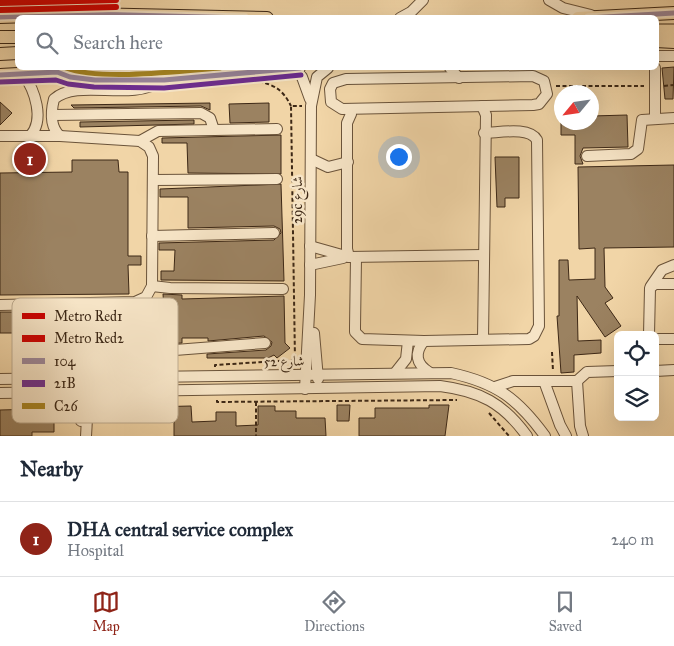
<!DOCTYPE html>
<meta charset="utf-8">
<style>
:root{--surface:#fff;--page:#f6f6f7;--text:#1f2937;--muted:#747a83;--line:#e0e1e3;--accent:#8f2418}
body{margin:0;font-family:"IM FELL Great Primer",Amiri,serif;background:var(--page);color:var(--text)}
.controls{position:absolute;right:15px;bottom:15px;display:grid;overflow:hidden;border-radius:8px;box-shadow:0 5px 20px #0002}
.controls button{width:45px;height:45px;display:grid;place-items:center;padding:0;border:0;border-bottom:1px solid var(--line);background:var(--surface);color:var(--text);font:25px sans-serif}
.compass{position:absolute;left:554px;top:85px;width:45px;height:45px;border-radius:50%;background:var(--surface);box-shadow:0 5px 20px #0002;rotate:241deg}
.you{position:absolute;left:398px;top:156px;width:18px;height:18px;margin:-12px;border:4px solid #fff;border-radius:50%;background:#1a73e8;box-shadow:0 0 0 8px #1a73e833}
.badge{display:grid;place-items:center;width:32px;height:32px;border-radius:50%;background:var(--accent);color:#fff;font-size:16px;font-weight:700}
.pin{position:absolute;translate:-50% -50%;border:2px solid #fff;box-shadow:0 1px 5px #0006}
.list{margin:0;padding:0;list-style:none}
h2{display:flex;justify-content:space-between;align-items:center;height:65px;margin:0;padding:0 20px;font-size:21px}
h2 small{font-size:16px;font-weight:400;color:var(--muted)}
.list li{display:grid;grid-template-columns:32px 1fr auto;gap:15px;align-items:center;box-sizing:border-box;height:75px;padding:0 20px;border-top:1px solid var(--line)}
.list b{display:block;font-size:19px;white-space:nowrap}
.list p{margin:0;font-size:16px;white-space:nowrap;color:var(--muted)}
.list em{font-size:16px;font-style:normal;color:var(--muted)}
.icon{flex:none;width:28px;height:28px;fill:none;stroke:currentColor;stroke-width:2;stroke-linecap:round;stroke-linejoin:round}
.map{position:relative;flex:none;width:674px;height:436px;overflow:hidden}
.search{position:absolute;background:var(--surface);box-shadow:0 5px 20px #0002;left:15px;right:15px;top:15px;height:55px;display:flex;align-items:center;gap:12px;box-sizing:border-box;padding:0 18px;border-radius:8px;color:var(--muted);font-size:19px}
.sheet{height:140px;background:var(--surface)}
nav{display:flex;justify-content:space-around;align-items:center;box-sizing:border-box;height:70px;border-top:1px solid var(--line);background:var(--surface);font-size:14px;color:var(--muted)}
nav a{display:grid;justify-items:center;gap:2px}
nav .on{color:var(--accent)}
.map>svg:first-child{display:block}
</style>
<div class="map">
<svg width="674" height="436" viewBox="0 0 674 436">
<rect width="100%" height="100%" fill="#f1d5a7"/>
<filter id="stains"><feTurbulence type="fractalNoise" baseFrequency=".004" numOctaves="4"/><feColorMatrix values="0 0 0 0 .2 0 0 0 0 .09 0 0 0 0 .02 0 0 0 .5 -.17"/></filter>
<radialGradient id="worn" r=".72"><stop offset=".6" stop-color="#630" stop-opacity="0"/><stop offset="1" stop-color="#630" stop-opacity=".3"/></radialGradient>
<g fill="#9b8261" stroke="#3d2816">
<path d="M674 67 673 99H665L662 68Z"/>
<path d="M0 102 12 113 0 125Z"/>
<path d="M210 103V110L201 106 74 108 71 105Z"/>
<path d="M269 103V122L230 123 229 104Z"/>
<path d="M627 115 628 147 583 148 580 156 583 164H575V135H561V122H592V116Z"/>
<path d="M194 120V124L80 127V122Z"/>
<path d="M281 135V174L188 173 187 143H162V138Z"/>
<path d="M495 157H519V198H505V207H497Z"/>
<path d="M72 160H118L119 172H128V256H141V265H128L129 294 0 295V173L72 172Z"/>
<path d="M674 165V247L604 248 605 287 613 298 605 303 621 326 605 337 577 296 578 341 601 340V353L574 355V372L561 373 557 316H559V260H568L569 280 595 279V248L579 249 578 167Z"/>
<path d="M281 184 284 281 161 280V271H174L175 250H159V243L274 240 281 233 280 229 274 226 188 228V197H160V189Z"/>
<path d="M163 294 182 295V299L284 296 285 343 290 348 277 358 274 355 268 358H207V354L266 350 271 346 272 342 264 336 208 341V338H182V343L164 344V333H156L154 309H164Z"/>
<path d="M0 312H17L18 333H0Z"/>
<path d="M337 405H350L349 421H337Z"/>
<path d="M429 405H449L445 436H359V418H375V408H429Z"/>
<path d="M191 406 192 422 216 421V412H236V426L258 425V406H275V411H296V418H325L326 436H174V417H146V407Z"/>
<path d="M37 409V415L54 416V432H32V436H0V410Z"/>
</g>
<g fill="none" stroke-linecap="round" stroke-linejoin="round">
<defs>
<g id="minor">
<path d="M549 0 563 8 591 15"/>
<path d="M400 18 411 12 423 0"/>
<path d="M656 56H674"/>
<path d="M292 68 302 77 310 99"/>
<path d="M450 68 459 78"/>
<path d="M655 68V118"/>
<path d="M58 73C82 82 105 81 130 80 187 80 243 69 300 68"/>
<path d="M23 74C35 90 45 120 30 136"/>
<path d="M533 76 544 81 547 94 539 104 533 105 342 109 331 102 330 89 333 83 346 79Z"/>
<path d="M482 106 486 115 483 339"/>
<path d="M348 109 351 114 347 123V249L349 257"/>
<path d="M53 115 201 113 210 118 214 130"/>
<path d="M0 136H60L140 141 149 147 153 156 152 286 146 297 135 302 0 305"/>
<path d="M60 136C50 127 51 111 54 99 79 78 130 102 161 81"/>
<path d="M140 141 158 131 277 129"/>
<path d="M587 156 631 154 638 149 642 120 674 118"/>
<path d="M311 159 328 167 348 162"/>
<path d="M153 180 277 179"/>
<path d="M152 236 274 233"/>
<path d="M310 246 349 257 483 255"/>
<path d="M356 258 355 327V332L362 339 424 341 529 339 534 336 539 326 537 140C529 126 498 133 484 133"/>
<path d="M310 265 343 258"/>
<path d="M152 286 170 288 283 289"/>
<path d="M651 286 662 270 674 265"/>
<path d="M146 297 150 340 152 345 162 351 265 343"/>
<path d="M53 305V352"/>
<path d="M314 333 318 379"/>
<path d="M649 335 650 288 655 284H674"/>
<path d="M655 339H674"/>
<path d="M424 341C414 353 416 364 429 372"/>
<path d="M655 371 674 370"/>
<path d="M395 373 406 359 408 341"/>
<path d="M0 379 451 373C497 383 518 399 545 436"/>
<path d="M544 381 560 425 566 436"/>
<path d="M80 386 81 421"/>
<path d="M495 387 513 381H577"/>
<path d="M305 389 310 295 311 106 317 77 328 68"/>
<path d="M0 393 440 386C480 391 503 403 527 436"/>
<path d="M86 436 89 385"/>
<path d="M583 436 580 426 577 381 587 372 618 371"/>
</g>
<g id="major">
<path d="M84 0 89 14"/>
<path d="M41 15 53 0"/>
<path d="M0 17 89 14 267 18"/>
<path d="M578 18 674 13"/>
<path d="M0 37H18"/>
<path d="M656 41 674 42"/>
<path d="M0 54 18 53"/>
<path d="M0 75 123 68"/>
</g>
<path id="highway" d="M656 32H674"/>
</defs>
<use href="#minor" stroke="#6a533a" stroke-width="12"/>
<use href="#major" stroke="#3d2816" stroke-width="14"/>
<use href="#highway" stroke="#3d2816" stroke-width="17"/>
<g stroke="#3d2816" stroke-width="2" stroke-dasharray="4 2.5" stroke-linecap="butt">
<path d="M259 81C276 86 283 90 291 106"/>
<path d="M556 86H644"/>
<path d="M664 86 674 85"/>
<path d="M552 352 553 371"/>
<path d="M215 367V365L295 360 291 106H302"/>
<path d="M217 400V402L457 400"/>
<path d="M256 402V436"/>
<path d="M489 413 509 436"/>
</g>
<use href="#minor" stroke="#f6e4c6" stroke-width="10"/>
<use href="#major" stroke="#f1d5a7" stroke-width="12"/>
<use href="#highway" stroke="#f1d5a7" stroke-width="15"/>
<defs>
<g id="bus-1">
<path d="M0 17 89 14 245 18"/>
<path d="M588 18 674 13"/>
<path d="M0 75 57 72 70 77 95 80H164L300 68"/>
</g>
<path id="bus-2" d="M0 82 56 80 68 84 94 87 164 88 301 75"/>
<path id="bus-3" d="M66 68C100 81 182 71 220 68"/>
</defs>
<use href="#bus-1" stroke="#f6e4c6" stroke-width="9"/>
<use href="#bus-2" stroke="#f6e4c6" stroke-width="9"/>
<use href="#bus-3" stroke="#f6e4c6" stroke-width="9"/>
<use href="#bus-1" stroke="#9c879a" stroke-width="5"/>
<use href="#bus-2" stroke="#6f2e90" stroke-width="5"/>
<use href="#bus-3" stroke="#aa8622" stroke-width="5"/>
<defs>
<path id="metro-1" d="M0 3 116 0"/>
<path id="metro-2" d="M0 10 116 7"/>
</defs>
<use href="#metro-1" stroke="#f6e4c6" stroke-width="10"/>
<use href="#metro-2" stroke="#f6e4c6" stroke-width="10"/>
<use href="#metro-1" stroke="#c00" stroke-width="6"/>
<use href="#metro-2" stroke="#c00" stroke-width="6"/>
</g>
<g text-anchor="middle" stroke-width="5" stroke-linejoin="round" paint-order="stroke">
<g font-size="14" fill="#3d2816" stroke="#f6e4c6">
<text transform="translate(297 200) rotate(-90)" y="5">29c شارع</text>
<text transform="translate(284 361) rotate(-1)" y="5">شارع 52</text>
</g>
</g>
<rect x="12" y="298" width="166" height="125" rx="8" fill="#f6e4c6" stroke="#beac91" stroke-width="1"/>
<rect x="22" y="313" width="23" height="6" fill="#c00"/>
<rect x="22" y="335" width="23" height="7" fill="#c00"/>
<rect x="22" y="358" width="23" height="6" fill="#9c879a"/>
<rect x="22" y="380" width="23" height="7" fill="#6f2e90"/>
<rect x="22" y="403" width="23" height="6" fill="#aa8622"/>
<g font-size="14" fill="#3d2816">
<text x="54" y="321">Metro Red1</text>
<text x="54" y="343">Metro Red2</text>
<text x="54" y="366">104</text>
<text x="54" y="388">21B</text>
<text x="54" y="411">C26</text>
</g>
<rect width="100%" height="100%" filter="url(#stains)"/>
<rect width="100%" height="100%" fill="url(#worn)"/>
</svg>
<div class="controls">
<button><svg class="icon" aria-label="locate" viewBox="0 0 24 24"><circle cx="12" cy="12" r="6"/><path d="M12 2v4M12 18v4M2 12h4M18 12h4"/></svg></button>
<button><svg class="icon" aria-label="layers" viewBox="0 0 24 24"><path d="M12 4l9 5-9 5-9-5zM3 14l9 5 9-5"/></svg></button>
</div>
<svg class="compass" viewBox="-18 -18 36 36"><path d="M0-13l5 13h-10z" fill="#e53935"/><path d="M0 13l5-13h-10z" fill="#747a83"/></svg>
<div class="you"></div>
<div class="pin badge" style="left:30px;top:159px">1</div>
<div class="search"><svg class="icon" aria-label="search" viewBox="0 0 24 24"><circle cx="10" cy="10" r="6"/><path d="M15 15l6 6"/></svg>Search here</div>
</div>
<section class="sheet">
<h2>Nearby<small></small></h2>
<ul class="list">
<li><span class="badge">1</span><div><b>DHA central service complex</b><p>Hospital</p></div><em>240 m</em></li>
</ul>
</section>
<nav>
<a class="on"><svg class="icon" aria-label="map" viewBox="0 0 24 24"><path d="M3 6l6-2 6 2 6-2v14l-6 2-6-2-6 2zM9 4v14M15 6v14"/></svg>Map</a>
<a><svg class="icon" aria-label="directions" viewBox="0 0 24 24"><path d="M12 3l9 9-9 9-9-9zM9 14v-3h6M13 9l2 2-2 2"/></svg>Directions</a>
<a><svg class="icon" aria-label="saved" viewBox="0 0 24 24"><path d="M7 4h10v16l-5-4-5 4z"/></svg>Saved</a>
</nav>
